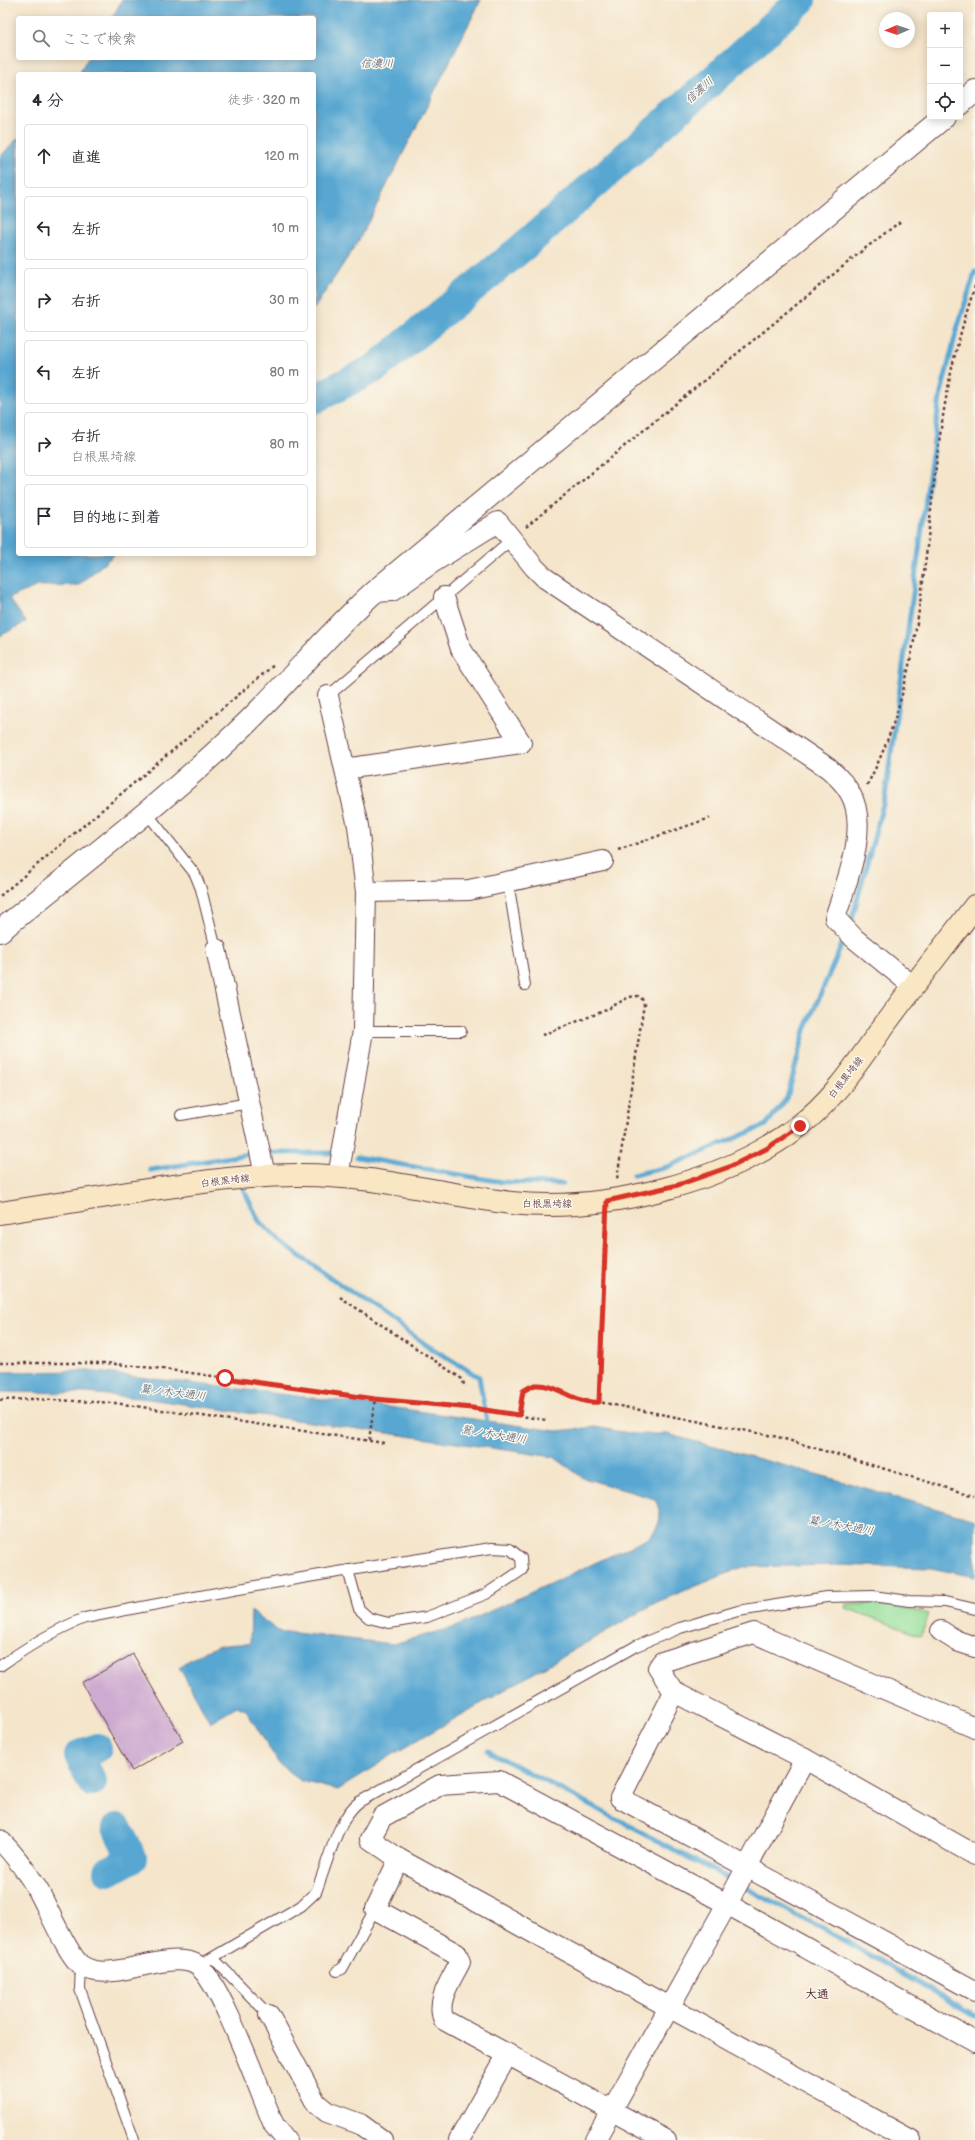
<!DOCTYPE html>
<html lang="ja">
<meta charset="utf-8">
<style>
:root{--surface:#fff;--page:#f2f2f3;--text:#2b2b33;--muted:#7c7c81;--line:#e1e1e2}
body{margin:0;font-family:"Balsamiq Sans","Klee One",sans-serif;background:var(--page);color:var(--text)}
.controls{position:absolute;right:12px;top:12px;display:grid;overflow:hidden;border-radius:4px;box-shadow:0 2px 10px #0003}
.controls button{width:36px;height:36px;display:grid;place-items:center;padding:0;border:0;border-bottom:1px solid var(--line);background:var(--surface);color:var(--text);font:20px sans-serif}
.compass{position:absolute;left:879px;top:12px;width:36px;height:36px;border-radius:50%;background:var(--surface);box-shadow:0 2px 10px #0003;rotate:268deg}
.stop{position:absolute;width:12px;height:12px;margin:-9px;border:3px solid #d93025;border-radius:50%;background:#fff}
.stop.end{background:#d93025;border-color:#fff;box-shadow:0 1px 4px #0008}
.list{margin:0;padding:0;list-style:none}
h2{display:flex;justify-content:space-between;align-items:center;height:52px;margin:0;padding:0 16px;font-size:17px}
h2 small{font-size:13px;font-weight:400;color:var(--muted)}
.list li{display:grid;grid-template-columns:26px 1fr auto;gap:12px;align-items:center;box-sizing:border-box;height:64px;margin:0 8px 8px;padding:0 8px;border:1px solid var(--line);border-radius:4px}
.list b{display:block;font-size:15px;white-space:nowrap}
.list p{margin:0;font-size:13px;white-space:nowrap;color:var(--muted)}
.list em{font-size:13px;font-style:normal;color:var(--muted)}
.icon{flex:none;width:22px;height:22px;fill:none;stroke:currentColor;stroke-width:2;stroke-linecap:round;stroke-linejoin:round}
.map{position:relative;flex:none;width:975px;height:2140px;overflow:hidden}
.search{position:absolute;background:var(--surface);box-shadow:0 2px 10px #0003;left:16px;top:16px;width:300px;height:44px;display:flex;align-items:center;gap:10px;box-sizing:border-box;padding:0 14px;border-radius:4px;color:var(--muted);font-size:15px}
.panel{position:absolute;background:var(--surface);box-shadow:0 2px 10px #0003;left:16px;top:72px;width:300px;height:484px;border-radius:4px}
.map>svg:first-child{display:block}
</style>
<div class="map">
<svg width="975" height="2140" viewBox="0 0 975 2140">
<rect width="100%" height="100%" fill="#fbf7ec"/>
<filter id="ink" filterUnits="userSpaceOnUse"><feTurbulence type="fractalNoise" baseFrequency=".025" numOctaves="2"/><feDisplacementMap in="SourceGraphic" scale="8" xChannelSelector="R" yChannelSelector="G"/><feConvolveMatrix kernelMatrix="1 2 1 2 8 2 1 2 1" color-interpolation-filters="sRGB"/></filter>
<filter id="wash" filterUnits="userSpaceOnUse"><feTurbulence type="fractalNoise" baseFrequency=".012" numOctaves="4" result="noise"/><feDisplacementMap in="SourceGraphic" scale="16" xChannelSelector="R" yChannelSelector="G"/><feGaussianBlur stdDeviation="0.9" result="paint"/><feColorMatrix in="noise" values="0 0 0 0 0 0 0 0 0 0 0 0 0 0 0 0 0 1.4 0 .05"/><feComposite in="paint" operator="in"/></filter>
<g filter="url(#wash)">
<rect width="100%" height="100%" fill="#f4e5cb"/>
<path fill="#96e09b" stroke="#708063" d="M847 1604H882L929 1614 921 1636 846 1608Z"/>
<g fill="#58a7d2" stroke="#51637e">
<path d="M122 0H481L359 240 314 309V74H79L88 58H314V18H112Z"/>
<path d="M18 138V554H115L79 585 38 586 9 598 26 622 0 636V157Z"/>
<path d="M88 1371 389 1407 557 1431 595 1427 634 1434H667L838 1480 975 1520V1577L931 1568 835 1565 743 1567 657 1602 397 1752 338 1790 301 1781 279 1764 246 1710 237 1706 210 1722 179 1667C206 1649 217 1643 250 1644L251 1611 278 1631 393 1644 458 1626 649 1538C661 1523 663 1518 655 1499L583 1478 554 1457 149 1399 87 1393 0 1392V1372Z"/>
</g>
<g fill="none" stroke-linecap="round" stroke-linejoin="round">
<g stroke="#58a7d2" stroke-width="5">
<path d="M850 926 885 797 940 397 957 329 975 272"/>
<path d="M272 1153H331"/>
<path d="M357 1157 502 1182 563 1184"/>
<path d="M150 1170 249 1154"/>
<path d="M633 1175 667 1167 766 1125 787 1098 805 1030 846 935"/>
<path d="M243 1188 259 1221 281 1243 428 1346 479 1377 488 1427"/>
<path d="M488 1751 735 1882"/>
<path d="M742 1886 840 1938 975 2016"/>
</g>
<g stroke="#58a7d2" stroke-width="30">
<path d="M314 399 375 368 524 246 713 80 801 0"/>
<path d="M92 1782 79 1755 97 1748"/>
<path d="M109 1871 132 1858 117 1828"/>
</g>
</g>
<g id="blocks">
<path fill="#cdaad0" d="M133 1654 183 1741 132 1771 82 1683Z"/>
</g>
</g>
<g filter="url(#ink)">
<use href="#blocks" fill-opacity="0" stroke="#643d43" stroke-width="1"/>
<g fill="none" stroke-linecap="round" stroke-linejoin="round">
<defs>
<g id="service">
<path d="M328 696 512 539"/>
<path d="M146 812 195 874 201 889 216 949"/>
<path d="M508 882 525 985"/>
<path d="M363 1031H461"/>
<path d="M181 1115 249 1103"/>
<path d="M0 1666C27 1647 54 1630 85 1618 220 1591 356 1568 492 1548L510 1549 521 1558 522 1570 486 1594 427 1617 389 1623 369 1618 359 1609 348 1570"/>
<path d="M213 1958 269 2015"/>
<path d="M81 1965 80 1989 134 2140"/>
<path d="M198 1966 301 1906 316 1892C326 1867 338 1817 359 1802L636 1646 680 1628 738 1611 826 1597 873 1596 909 1601 945 1602 975 1609"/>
<path d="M337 1971 342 1969 375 1909"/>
</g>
<g id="minor">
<path d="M374 592 392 591 432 563 498 522 534 567 545 578 828 768C836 775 845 783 850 793 870 827 846 883 835 918L855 939 913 986"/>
<path d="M328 696 358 826 366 892 363 1031 338 1177"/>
<path d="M345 769 521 743 461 649 444 597"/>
<path d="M366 892 469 890 603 861"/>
<path d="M216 949 265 1175"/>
<path d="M941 1631 957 1641 975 1647"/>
<path d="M674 1692 658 1668 662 1662 754 1633 975 1728"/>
<path d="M0 1840C15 1855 27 1872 38 1890 47 1906 69 1958 82 1966 101 1978 129 1968 150 1964 163 1961 185 1957 197 1965 221 1981 260 2093 274 2125L286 2140"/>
<path d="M975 1855 805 1759 674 1692 620 1798 975 1991"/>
<path d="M399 1859 375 1909 457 1954 460 1962C452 1979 435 2001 444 2020L666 2140"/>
<path d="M269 2015 316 2103 327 2112 360 2124 382 2140"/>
<path d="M459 2140 508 2054"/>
<path d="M595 2140 727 1904 805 1759"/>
<path d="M911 2140 399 1859 370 1839 382 1817 440 1785 499 1781 727 1904 975 2042"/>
</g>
<g id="tertiary">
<path d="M960 104 975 91"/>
<path d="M0 931C78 867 159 806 232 737 282 691 324 637 374 592L944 117"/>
</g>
<path id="secondary" d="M0 1213C51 1205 102 1197 153 1189 201 1182 248 1175 297 1175 368 1174 440 1194 511 1203 602 1213 726 1183 799 1126 836 1098 861 1057 888 1020 916 982 946 944 975 906"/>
</defs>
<use href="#service" stroke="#643d43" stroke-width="12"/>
<use href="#minor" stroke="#643d43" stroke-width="22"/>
<use href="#tertiary" stroke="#643d43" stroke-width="24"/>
<use href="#secondary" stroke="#643d43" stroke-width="24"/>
<g stroke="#643d43" stroke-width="2.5" stroke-dasharray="3 3" stroke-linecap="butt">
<path d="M526 527 863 250 901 221"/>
<path d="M867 785C931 665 922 519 948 388 954 354 964 320 975 286"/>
<path d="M618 850 710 818"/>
<path d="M0 896 275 664"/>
<path d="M542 1035 604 1011 629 997 638 996 642 999 644 1004 617 1179"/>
<path d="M340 1297 462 1379 465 1387"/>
<path d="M0 1363H106L163 1369 375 1399 472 1408 546 1420"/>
<path d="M0 1400 34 1399 115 1403 384 1443"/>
<path d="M599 1402 606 1220"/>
<path d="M519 1415 523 1391C527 1389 531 1386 535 1385 557 1383 574 1405 599 1402L778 1437 975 1496"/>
<path d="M369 1440 375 1399"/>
</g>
<use href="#service" stroke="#fff" stroke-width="10"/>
<use href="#minor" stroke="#fff" stroke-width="20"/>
<use href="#tertiary" stroke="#fff" stroke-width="22"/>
<use href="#secondary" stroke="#f9e7c3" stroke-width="22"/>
</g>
</g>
<g fill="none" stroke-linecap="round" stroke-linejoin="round" filter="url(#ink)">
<path stroke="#d93025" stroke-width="5" d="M225 1378 375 1399 472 1408 519 1415 523 1391C527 1389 531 1386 535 1385 558 1383 574 1405 599 1402L607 1201 678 1185 729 1167 766 1149 800 1126"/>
</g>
<g text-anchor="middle" stroke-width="3" stroke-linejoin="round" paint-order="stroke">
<g font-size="10" fill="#4a1f2b" stroke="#fbf7ec">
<text transform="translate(845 1077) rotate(-52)" y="4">白根黒埼線</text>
<text transform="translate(225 1180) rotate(-7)" y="4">白根黒埼線</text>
<text x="547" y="1207">白根黒埼線</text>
</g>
<g font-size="11" font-style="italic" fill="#50556e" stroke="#fbf7ec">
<text x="377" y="67">信濃川</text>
<text transform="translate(699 90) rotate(-42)" y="4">信濃川</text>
<text transform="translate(173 1392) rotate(7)" y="4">鷲ノ木大通川</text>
<text transform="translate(494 1434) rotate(9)" y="4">鷲ノ木大通川</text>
<text transform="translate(841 1525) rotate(10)" y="4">鷲ノ木大通川</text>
</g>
<g font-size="12" font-weight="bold" fill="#4a1f2b" stroke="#fbf7ec">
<text x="817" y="1998">大通</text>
</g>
</g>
</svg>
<div class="controls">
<button>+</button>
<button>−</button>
<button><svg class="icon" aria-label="locate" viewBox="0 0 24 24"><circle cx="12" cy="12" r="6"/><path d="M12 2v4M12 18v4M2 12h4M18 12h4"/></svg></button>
</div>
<svg class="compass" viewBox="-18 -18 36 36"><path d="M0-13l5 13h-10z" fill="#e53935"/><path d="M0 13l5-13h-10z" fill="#7c7c81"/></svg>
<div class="stop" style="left:225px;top:1378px"></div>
<div class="stop end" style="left:800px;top:1126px"></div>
<div class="search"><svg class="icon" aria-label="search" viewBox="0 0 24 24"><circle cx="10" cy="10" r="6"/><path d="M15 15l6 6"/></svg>ここで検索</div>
<section class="panel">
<h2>4 分<small>徒歩 · 320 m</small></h2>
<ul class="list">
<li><svg class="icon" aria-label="ahead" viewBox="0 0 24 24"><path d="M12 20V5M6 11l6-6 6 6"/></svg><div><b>直進</b></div><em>120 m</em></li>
<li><svg class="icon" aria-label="left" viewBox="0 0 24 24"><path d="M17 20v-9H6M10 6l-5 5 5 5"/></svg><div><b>左折</b></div><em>10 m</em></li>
<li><svg class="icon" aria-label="right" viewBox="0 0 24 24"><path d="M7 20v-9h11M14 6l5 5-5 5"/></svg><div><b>右折</b></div><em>30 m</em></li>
<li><svg class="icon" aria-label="left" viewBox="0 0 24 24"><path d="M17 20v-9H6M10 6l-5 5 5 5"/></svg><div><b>左折</b></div><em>80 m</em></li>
<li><svg class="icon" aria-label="right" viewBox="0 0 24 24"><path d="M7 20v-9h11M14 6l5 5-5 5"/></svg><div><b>右折</b><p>白根黒埼線</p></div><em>80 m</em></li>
<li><svg class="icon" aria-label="arrive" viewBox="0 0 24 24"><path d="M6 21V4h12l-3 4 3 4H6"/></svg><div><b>目的地に到着</b></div></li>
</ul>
</section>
</div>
